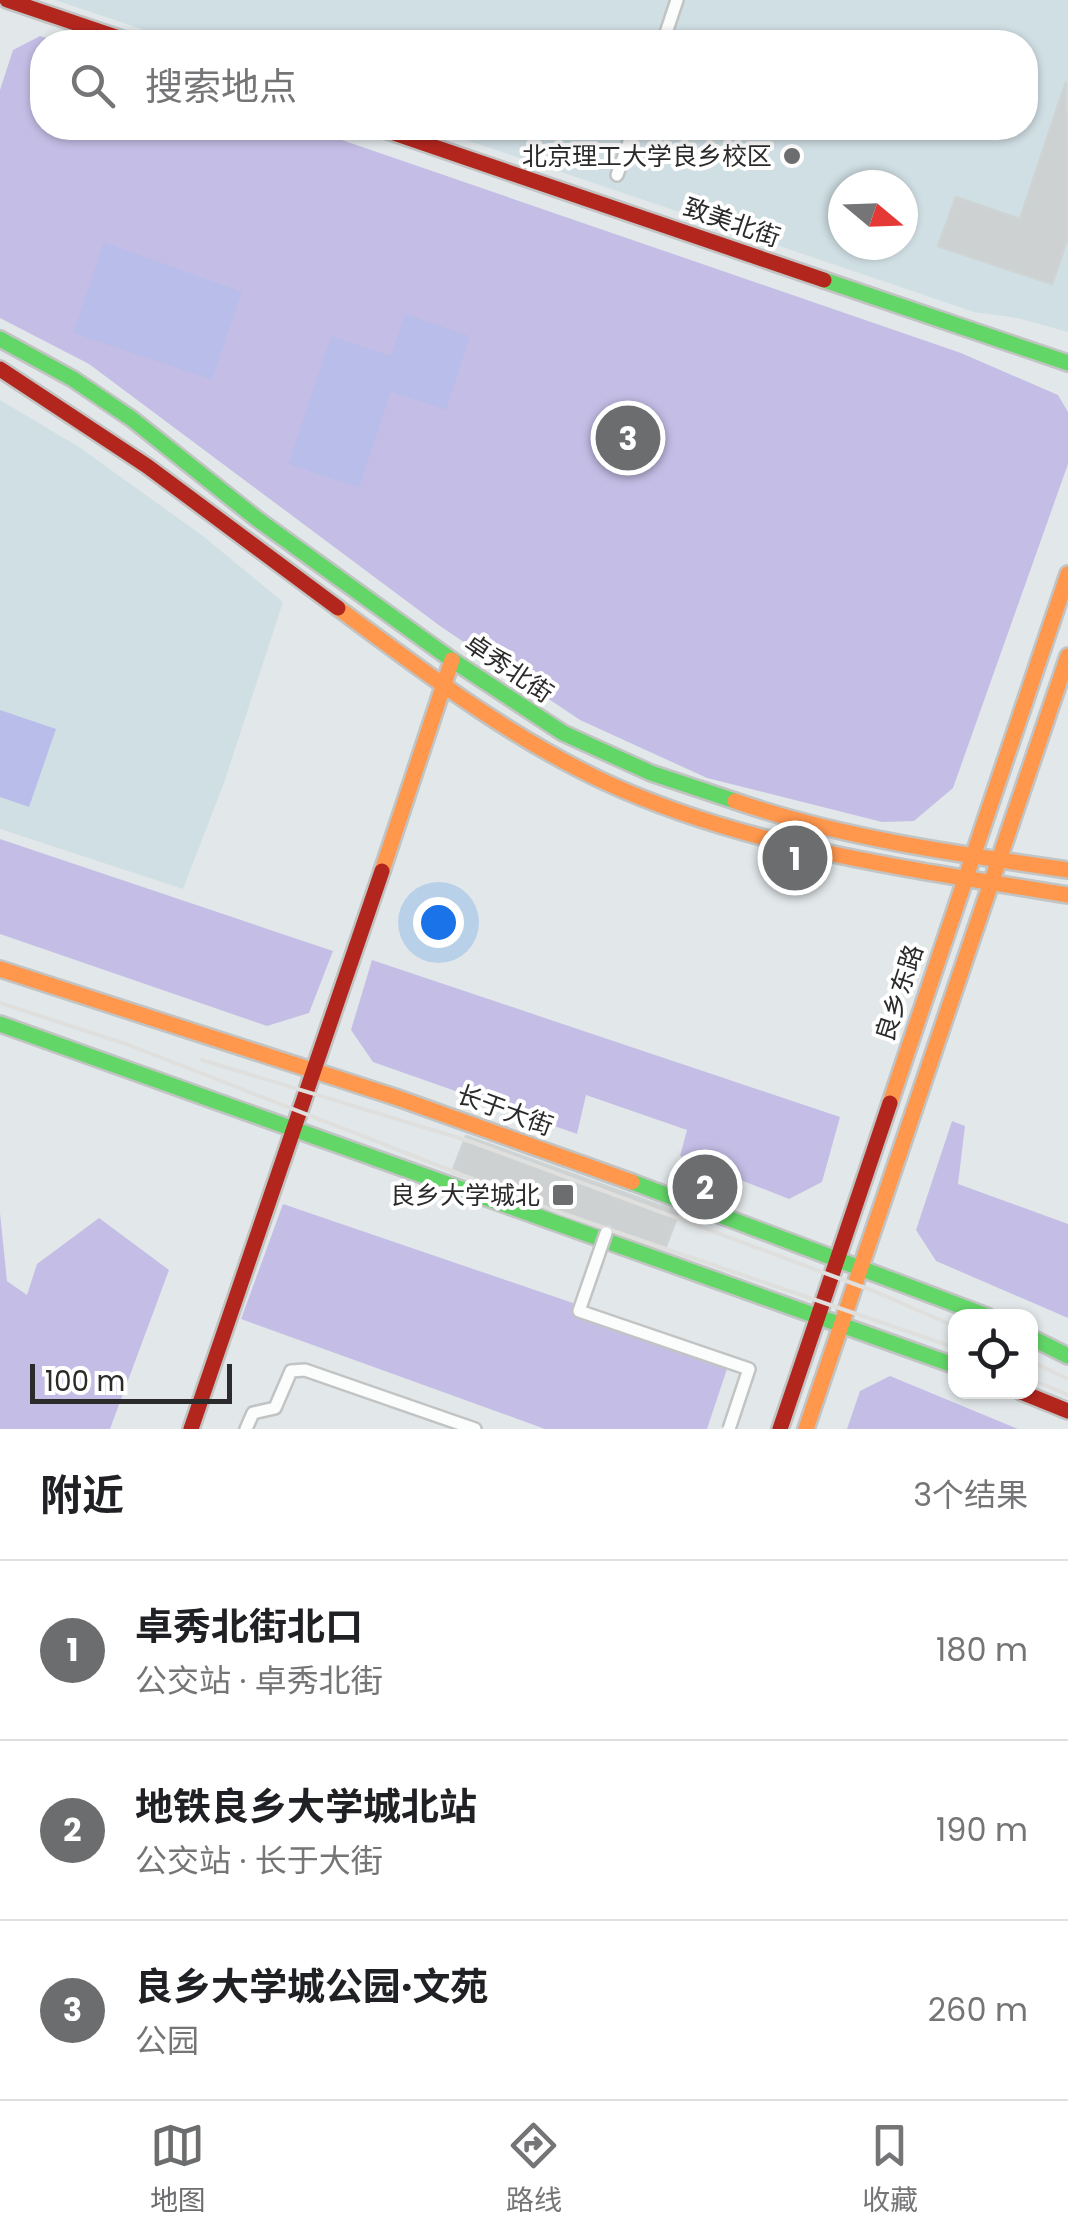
<!DOCTYPE html>
<html lang="zh">
<meta charset="utf-8">
<style>
:root{--surface:#fff;--page:#f6f6f6;--text:#202124;--muted:#757577;--line:#e0e0e0;--accent:#6b6d6e}
body{margin:0;font-family:Poppins,"Noto Sans SC",sans-serif;background:var(--page);color:var(--text)}
.controls{position:absolute;right:30px;bottom:30px;display:grid;overflow:hidden;border-radius:20px;box-shadow:0 2px 8px #0004}
.controls button{width:90px;height:90px;display:grid;place-items:center;padding:0;border:0;border-bottom:2px solid var(--line);background:var(--surface);color:var(--text);font:50px sans-serif}
.compass{position:absolute;left:828px;top:170px;width:90px;height:90px;border-radius:50%;background:var(--surface);box-shadow:0 2px 8px #0004;rotate:109deg}
.scale{position:absolute;left:30px;bottom:25px;width:202px;box-sizing:border-box;padding-left:10px;border:5px solid #2b2b2b;border-top:0;font-size:28px;line-height:35px;white-space:nowrap;color:#2b2b2b;-webkit-text-stroke:8px #fff;paint-order:stroke}
.you{position:absolute;left:438px;top:922px;width:35px;height:35px;margin:-25px;border:8px solid #fff;border-radius:50%;background:#1a73e8;box-shadow:0 0 0 15px #1a73e833}
.badge{display:grid;place-items:center;width:65px;height:65px;border-radius:50%;background:var(--accent);color:#fff;font-size:32px;font-weight:700}
.pin{position:absolute;translate:-50% -50%;border:5px solid #fff;box-shadow:0 2px 10px #0006}
.list{margin:0;padding:0;list-style:none}
h2{display:flex;justify-content:space-between;align-items:center;height:130px;margin:0;padding:0 40px;font-size:42px}
h2 small{font-size:32px;font-weight:400;color:var(--muted)}
.list li{display:grid;grid-template-columns:65px 1fr auto;gap:30px;align-items:center;box-sizing:border-box;height:180px;padding:0 40px;border-top:2px solid var(--line)}
.list b{display:block;font-size:38px;white-space:nowrap}
.list p{margin:0;font-size:32px;white-space:nowrap;color:var(--muted)}
.list em{font-size:32px;font-style:normal;color:var(--muted)}
.icon{flex:none;width:55px;height:55px;fill:none;stroke:currentColor;stroke-width:2;stroke-linecap:round;stroke-linejoin:round}
.map{position:relative;flex:none;width:1068px;height:1429px;overflow:hidden}
.search{position:absolute;background:var(--surface);box-shadow:0 2px 8px #0004;left:30px;right:30px;top:30px;height:110px;display:flex;align-items:center;gap:25px;box-sizing:border-box;padding:0 35px;border-radius:40px;color:var(--muted);font-size:38px}
.sheet{height:670px;background:var(--surface)}
nav{display:flex;justify-content:space-around;align-items:center;box-sizing:border-box;height:140px;border-top:2px solid var(--line);background:var(--surface);font-size:28px;color:var(--muted)}
nav a{display:grid;justify-items:center;gap:5px}
nav .on{color:var(--accent)}
.map>svg:first-child{display:block}
</style>
<div class="map">
<svg width="1068" height="1429" viewBox="0 0 1068 1429">
<rect width="100%" height="100%" fill="#e2e8ea"/>
<g fill="#d0dfe4" fill-rule="evenodd">
<path d="M55 0H1068V332L1017 318 974 312 431 128H1026V42H180ZM843 185H903V245H843Z"/>
<path d="M0 400 79 447 203 536 283 602 224 783 183 889 0 829Z"/>
</g>
<g fill="#c4bee6">
<path d="M40 36 59 42H42V128H307L961 353 1058 395 1068 412V464L953 788 914 821 882 822 707 778 580 720 440 626 89 364 0 318V90L13 50Z"/>
<path d="M0 839 333 951 309 1013 267 1026 0 934Z"/>
<path d="M372 960 840 1117 822 1182 789 1199 680 1156 687 1130 586 1095 577 1134 373 1062 351 1030Z"/>
<path d="M952 1121 965 1126 958 1184 1068 1224V1318L936 1261 916 1230Z"/>
<path d="M283 1204 731 1357 707 1429H545L241 1319Z"/>
<path d="M0 1213 7 1281 27 1295 37 1264 99 1218 169 1270 110 1429H0Z"/>
<path d="M890 1376 1018 1429H847L860 1391Z"/>
</g>
<g fill="#b9bde9">
<path d="M104 242 242 292 212 380 73 333Z"/>
<path d="M405 314 470 336 446 410 391 392 359 488 288 464 331 336 391 356Z"/>
<path d="M0 710 56 729 29 807 0 797Z"/>
</g>
<g fill="#cdd1d2" stroke="#ced3d4" stroke-width="2.5">
<path d="M1066 82 1068 237 1052 284 938 246 956 197 1020 219Z"/>
<path d="M466 1136 679 1212 665 1249 615 1231 610 1225 600 1226 452 1172Z"/>
</g>
<g fill="none" stroke-linecap="round" stroke-linejoin="round">
<defs>
<g id="street">
<path d="M663 42 677 0"/>
<path d="M617 175 634 128"/>
<path d="M246 1429 253 1413 275 1408 291 1371 305 1370 475 1429"/>
</g>
<g id="fast">
<path d="M824 280 1068 363"/>
<path d="M0 339 73 379 132 419 257 519 452 660 563 733 651 773 735 801"/>
<path d="M0 1024 956 1366"/>
<path d="M632 1182 987 1316"/>
<path d="M1030 1337 1068 1356"/>
</g>
<g id="slow">
<path d="M338 608C423 671 509 737 605 782 750 849 912 869 1068 895"/>
<path d="M735 801C841 838 957 854 1068 870"/>
<path d="M382 871 452 660"/>
<path d="M0 969 395 1097 632 1182"/>
<path d="M890 1103 1068 574"/>
<path d="M806 1429 1068 656"/>
</g>
<g id="jam">
<path d="M7 0 131 42"/>
<path d="M379 128 824 280"/>
<path d="M0 369 147 466 338 608"/>
<path d="M1021 1392 1068 1411"/>
<path d="M191 1429 382 871"/>
<path d="M780 1429 890 1103"/>
</g>
</defs>
<use href="#street" stroke="#c2c3c3" stroke-width="16"/>
<use href="#fast" stroke="#c2c3c3" stroke-width="20"/>
<use href="#slow" stroke="#c2c3c3" stroke-width="20"/>
<use href="#jam" stroke="#c2c3c3" stroke-width="20"/>
<use href="#street" stroke="#fbfcfc" stroke-width="11"/>
<use href="#fast" stroke="#63d668" stroke-width="15"/>
<use href="#slow" stroke="#ff974d" stroke-width="15"/>
<use href="#jam" stroke="#b3261e" stroke-width="15"/>
<g stroke="#dfdfde" stroke-width="4">
<path d="M0 1003 126 1044 558 1212 956 1348"/>
<path d="M202 1060 469 1141 876 1292 956 1327"/>
<path d="M1030 1361 1068 1379"/>
<path d="M1030 1379 1068 1395"/>
</g>
<defs>
<path id="street-bridge" d="M606 1233 579 1311 749 1369 729 1429"/>
</defs>
<use href="#street-bridge" stroke="#c2c3c3" stroke-width="16" stroke-linecap="butt"/>
<use href="#street-bridge" stroke="#fbfcfc" stroke-width="11"/>
</g>
<g fill="#6b6d6e" stroke="#fff" stroke-width="4">
<circle cx="792" cy="156" r="10"/>
<rect x="551" y="1183" width="24" height="24" rx="5"/>
</g>
<g text-anchor="middle" stroke-width="8" stroke-linejoin="round" paint-order="stroke">
<g font-size="25" fill="#2b2b2b" stroke="#fff" text-anchor="end">
<text x="772" y="165">北京理工大学良乡校区</text>
<text x="540" y="1204">良乡大学城北</text>
</g>
<g font-size="25" fill="#2b2b2b" stroke="#fff">
<text transform="translate(732 222) rotate(19)" y="9">致美北街</text>
<text transform="translate(509 668) rotate(34)" y="9">卓秀北街</text>
<text transform="translate(899 993) rotate(-72)" y="9">良乡东路</text>
<text transform="translate(505 1110) rotate(20)" y="9">长于大街</text>
</g>
</g>
</svg>
<div class="controls">
<button><svg class="icon" aria-label="locate" viewBox="0 0 24 24"><circle cx="12" cy="12" r="6"/><path d="M12 2v4M12 18v4M2 12h4M18 12h4"/></svg></button>
</div>
<svg class="compass" viewBox="-18 -18 36 36"><path d="M0-13l5 13h-10z" fill="#e53935"/><path d="M0 13l5-13h-10z" fill="#757577"/></svg>
<div class="scale">100 m</div>
<div class="you"></div>
<div class="pin badge" style="left:795px;top:858px">1</div>
<div class="pin badge" style="left:705px;top:1187px">2</div>
<div class="pin badge" style="left:628px;top:438px">3</div>
<div class="search"><svg class="icon" aria-label="search" viewBox="0 0 24 24"><circle cx="10" cy="10" r="6"/><path d="M15 15l6 6"/></svg>搜索地点</div>
</div>
<section class="sheet">
<h2>附近<small>3个结果</small></h2>
<ul class="list">
<li><span class="badge">1</span><div><b>卓秀北街北口</b><p>公交站 · 卓秀北街</p></div><em>180 m</em></li>
<li><span class="badge">2</span><div><b>地铁良乡大学城北站</b><p>公交站 · 长于大街</p></div><em>190 m</em></li>
<li><span class="badge">3</span><div><b>良乡大学城公园·文苑</b><p>公园</p></div><em>260 m</em></li>
</ul>
</section>
<nav>
<a class="on"><svg class="icon" aria-label="map" viewBox="0 0 24 24"><path d="M3 6l6-2 6 2 6-2v14l-6 2-6-2-6 2zM9 4v14M15 6v14"/></svg>地图</a>
<a><svg class="icon" aria-label="directions" viewBox="0 0 24 24"><path d="M12 3l9 9-9 9-9-9zM9 14v-3h6M13 9l2 2-2 2"/></svg>路线</a>
<a><svg class="icon" aria-label="saved" viewBox="0 0 24 24"><path d="M7 4h10v16l-5-4-5 4z"/></svg>收藏</a>
</nav>
